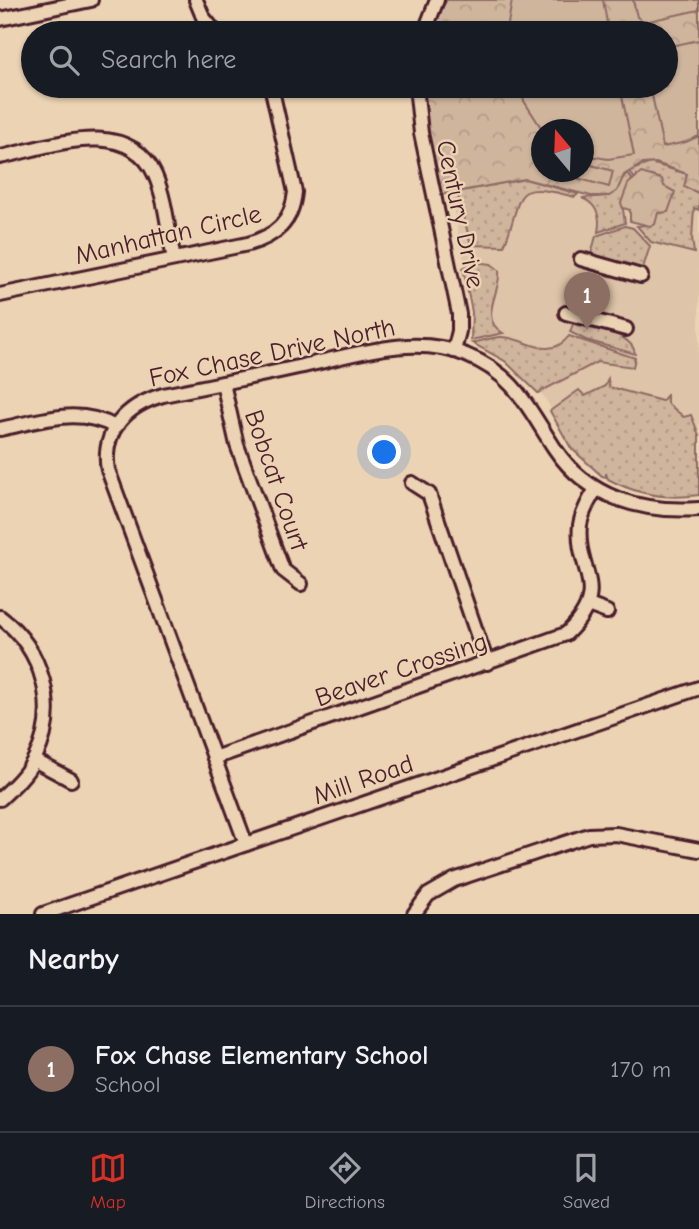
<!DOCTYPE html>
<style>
:root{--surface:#171b24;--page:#20242c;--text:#f1f3f6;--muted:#9ea1a6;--line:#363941;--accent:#d93025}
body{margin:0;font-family:"Comic Neue",sans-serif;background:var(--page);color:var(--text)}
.compass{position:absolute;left:531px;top:119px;width:63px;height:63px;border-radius:50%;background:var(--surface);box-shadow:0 2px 5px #0004;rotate:341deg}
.you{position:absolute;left:385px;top:453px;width:24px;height:24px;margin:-18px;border:5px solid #fff;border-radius:50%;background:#1a73e8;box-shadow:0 0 0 10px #1a73e833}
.badge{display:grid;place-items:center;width:46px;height:46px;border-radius:50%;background:var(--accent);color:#fff;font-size:23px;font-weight:700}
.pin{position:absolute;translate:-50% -58px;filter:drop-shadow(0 2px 4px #0008)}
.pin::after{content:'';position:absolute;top:37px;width:24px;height:21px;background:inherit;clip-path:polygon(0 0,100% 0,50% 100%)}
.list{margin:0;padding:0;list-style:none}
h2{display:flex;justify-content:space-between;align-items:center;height:91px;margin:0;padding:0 28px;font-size:30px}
h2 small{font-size:23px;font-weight:400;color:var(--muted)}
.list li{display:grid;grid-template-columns:46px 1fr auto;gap:21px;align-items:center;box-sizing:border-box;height:126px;padding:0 28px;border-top:2px solid var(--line)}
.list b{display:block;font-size:26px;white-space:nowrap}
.list p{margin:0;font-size:23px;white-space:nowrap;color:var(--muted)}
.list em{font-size:23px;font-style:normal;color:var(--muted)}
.icon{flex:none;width:38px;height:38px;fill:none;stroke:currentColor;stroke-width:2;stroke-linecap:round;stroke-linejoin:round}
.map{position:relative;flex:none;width:699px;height:914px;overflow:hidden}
.search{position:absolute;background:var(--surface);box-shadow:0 2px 5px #0004;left:21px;right:21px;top:21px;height:77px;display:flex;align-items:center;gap:18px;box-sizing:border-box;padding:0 24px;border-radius:38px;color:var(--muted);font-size:26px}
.sheet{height:217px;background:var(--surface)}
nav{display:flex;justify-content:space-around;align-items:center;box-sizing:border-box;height:98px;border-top:2px solid var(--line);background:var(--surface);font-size:19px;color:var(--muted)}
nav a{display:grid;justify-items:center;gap:4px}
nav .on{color:var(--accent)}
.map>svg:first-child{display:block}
</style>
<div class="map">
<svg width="699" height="914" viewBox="0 0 699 914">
<defs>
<pattern id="grass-dots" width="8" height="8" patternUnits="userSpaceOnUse" patternTransform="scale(1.75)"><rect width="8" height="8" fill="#d0b59d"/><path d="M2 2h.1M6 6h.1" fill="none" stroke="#b49b87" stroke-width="1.8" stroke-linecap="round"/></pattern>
<pattern id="park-crowns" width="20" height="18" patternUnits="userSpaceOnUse" patternTransform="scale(1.75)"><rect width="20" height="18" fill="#d0b59d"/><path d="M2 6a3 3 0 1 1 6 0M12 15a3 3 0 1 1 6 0" fill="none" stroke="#b49b87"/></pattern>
</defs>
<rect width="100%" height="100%" fill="#ebd3b3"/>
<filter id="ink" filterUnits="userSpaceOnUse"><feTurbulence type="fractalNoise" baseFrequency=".0143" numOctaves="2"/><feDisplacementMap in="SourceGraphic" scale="14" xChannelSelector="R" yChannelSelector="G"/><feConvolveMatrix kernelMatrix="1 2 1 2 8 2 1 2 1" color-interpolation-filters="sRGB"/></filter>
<g filter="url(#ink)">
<path fill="#dec4a8" d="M635 167 699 193V491L626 484 594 467 571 442 540 390 519 367 473 339 477 322 450 194 525 179 591 196H609Z"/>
<g fill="url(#grass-dots)" stroke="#8d6a64" stroke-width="2">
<path d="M651 163 687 174 685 187 699 193V210L694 208 692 238 694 253 651 242 637 226 655 224 663 186 637 175 636 180 629 171Z"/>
<path d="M627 173 632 179 622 203 625 223 598 232C601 217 598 205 582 198L609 196Z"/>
<path d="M525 179 578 194 575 197C508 179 525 195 504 246L471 245 457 192Z"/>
<path d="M625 226 633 228 650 246 642 271 590 258 596 236Z"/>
<path d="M475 262 491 264 499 270C502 292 477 318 503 333L471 340 472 312 463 268Z"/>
<path d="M573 324C592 327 633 333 635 354L586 340 570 332Z"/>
<path d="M569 336 635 358 633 367 597 362 538 393 505 361 472 343C481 341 491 338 500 337 525 336 548 363 569 336Z"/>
<path d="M608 379 609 387 662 401 667 395V403L684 417 691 415 699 435V495C667 500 636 494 608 479L606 473V477L602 476 571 448 550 411 579 390 585 396 605 386Z"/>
</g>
<g fill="url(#park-crowns)" stroke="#8d6a64" stroke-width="2" fill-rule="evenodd">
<path d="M447 0H699V193L684 187 687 174 656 163 642 164 624 175 617 191 609 196H591L525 179 440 195 422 103V86H666V33H431L435 18ZM542 130H584V172H542Z"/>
<path d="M641 173 662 179 664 186 675 192 668 212 658 213 655 224 650 226 630 221V210L623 208 621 203 628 184Z"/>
</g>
<g fill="#d0b59d" stroke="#8d6a64" stroke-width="2">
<path d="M512 0H603L607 23 602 30 588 33H510L508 24Z"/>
<path d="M633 0H699V10L644 22 637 17Z"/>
<path d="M699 40V136L686 142 663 147 650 86H666V47Z"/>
<path d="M521 86H620L634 155 608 159 584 155V130L542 129 524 101Z"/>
<path d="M584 163 613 171 609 187 573 177 574 172H584Z"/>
</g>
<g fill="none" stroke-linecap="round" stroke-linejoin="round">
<defs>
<g id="minor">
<path d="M196 0 203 17 216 33"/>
<path d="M0 19 91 0"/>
<path d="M424 33 437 0"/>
<path d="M416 86 421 133 459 314V331L454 351"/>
<path d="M0 157C48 147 128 115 155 175 166 200 168 232 174 259"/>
<path d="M581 259 641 276"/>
<path d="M0 295 248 244C276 236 292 222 295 192L271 86"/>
<path d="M566 313 626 329"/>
<path d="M223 383 237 445 283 570 301 584"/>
<path d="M0 429C39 421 78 406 115 427"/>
<path d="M412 483 429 494 487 663"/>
<path d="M588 605 607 612"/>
<path d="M0 617C43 649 60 709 35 758 27 774 13 787 0 799"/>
<path d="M214 758 566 634C613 589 575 571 580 525 582 512 589 500 596 489"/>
<path d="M34 760 71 780"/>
<path d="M246 844 108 470C101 431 127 405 163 395 208 386 253 377 298 367 351 356 412 333 466 355 516 375 527 407 555 449 588 498 642 513 699 509"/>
<path d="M43 914 699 688"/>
<path d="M414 914 428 895 454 880 589 835 616 834 699 850"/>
</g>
</defs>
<use href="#minor" stroke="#4a1f2b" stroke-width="18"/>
<use href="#minor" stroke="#ebd3b3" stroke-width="12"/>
</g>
</g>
<g text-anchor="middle" stroke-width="5" stroke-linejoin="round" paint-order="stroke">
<g font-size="26" fill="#4a1f2b" stroke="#ebd3b3">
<text transform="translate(461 214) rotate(78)" y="9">Century Drive</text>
<text transform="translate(168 234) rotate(-13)" y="9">Manhattan Circle</text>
<text transform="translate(272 352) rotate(-12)" y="9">Fox Chase Drive North</text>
<text transform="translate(277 480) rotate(71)" y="9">Bobcat Court</text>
<text transform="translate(401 669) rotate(-19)" y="9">Beaver Crossing</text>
<text transform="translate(363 779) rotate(-19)" y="9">Mill Road</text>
</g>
</g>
</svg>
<svg class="compass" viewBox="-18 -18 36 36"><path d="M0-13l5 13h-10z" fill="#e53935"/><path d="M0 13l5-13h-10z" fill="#9ea1a6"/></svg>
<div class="you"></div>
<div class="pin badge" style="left:587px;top:330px;background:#8d6e63">1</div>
<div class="search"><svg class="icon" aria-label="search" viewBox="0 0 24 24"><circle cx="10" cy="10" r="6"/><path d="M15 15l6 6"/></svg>Search here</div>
</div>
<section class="sheet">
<h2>Nearby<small></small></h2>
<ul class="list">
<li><span class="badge" style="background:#8d6e63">1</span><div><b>Fox Chase Elementary School</b><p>School</p></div><em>170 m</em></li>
</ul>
</section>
<nav>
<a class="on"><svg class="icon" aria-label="map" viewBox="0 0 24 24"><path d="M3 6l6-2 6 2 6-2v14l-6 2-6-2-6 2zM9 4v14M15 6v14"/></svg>Map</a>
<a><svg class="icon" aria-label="directions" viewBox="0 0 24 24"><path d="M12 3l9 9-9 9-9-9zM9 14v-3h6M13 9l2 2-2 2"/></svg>Directions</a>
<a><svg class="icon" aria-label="saved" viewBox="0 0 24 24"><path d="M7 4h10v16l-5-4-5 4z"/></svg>Saved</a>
</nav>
